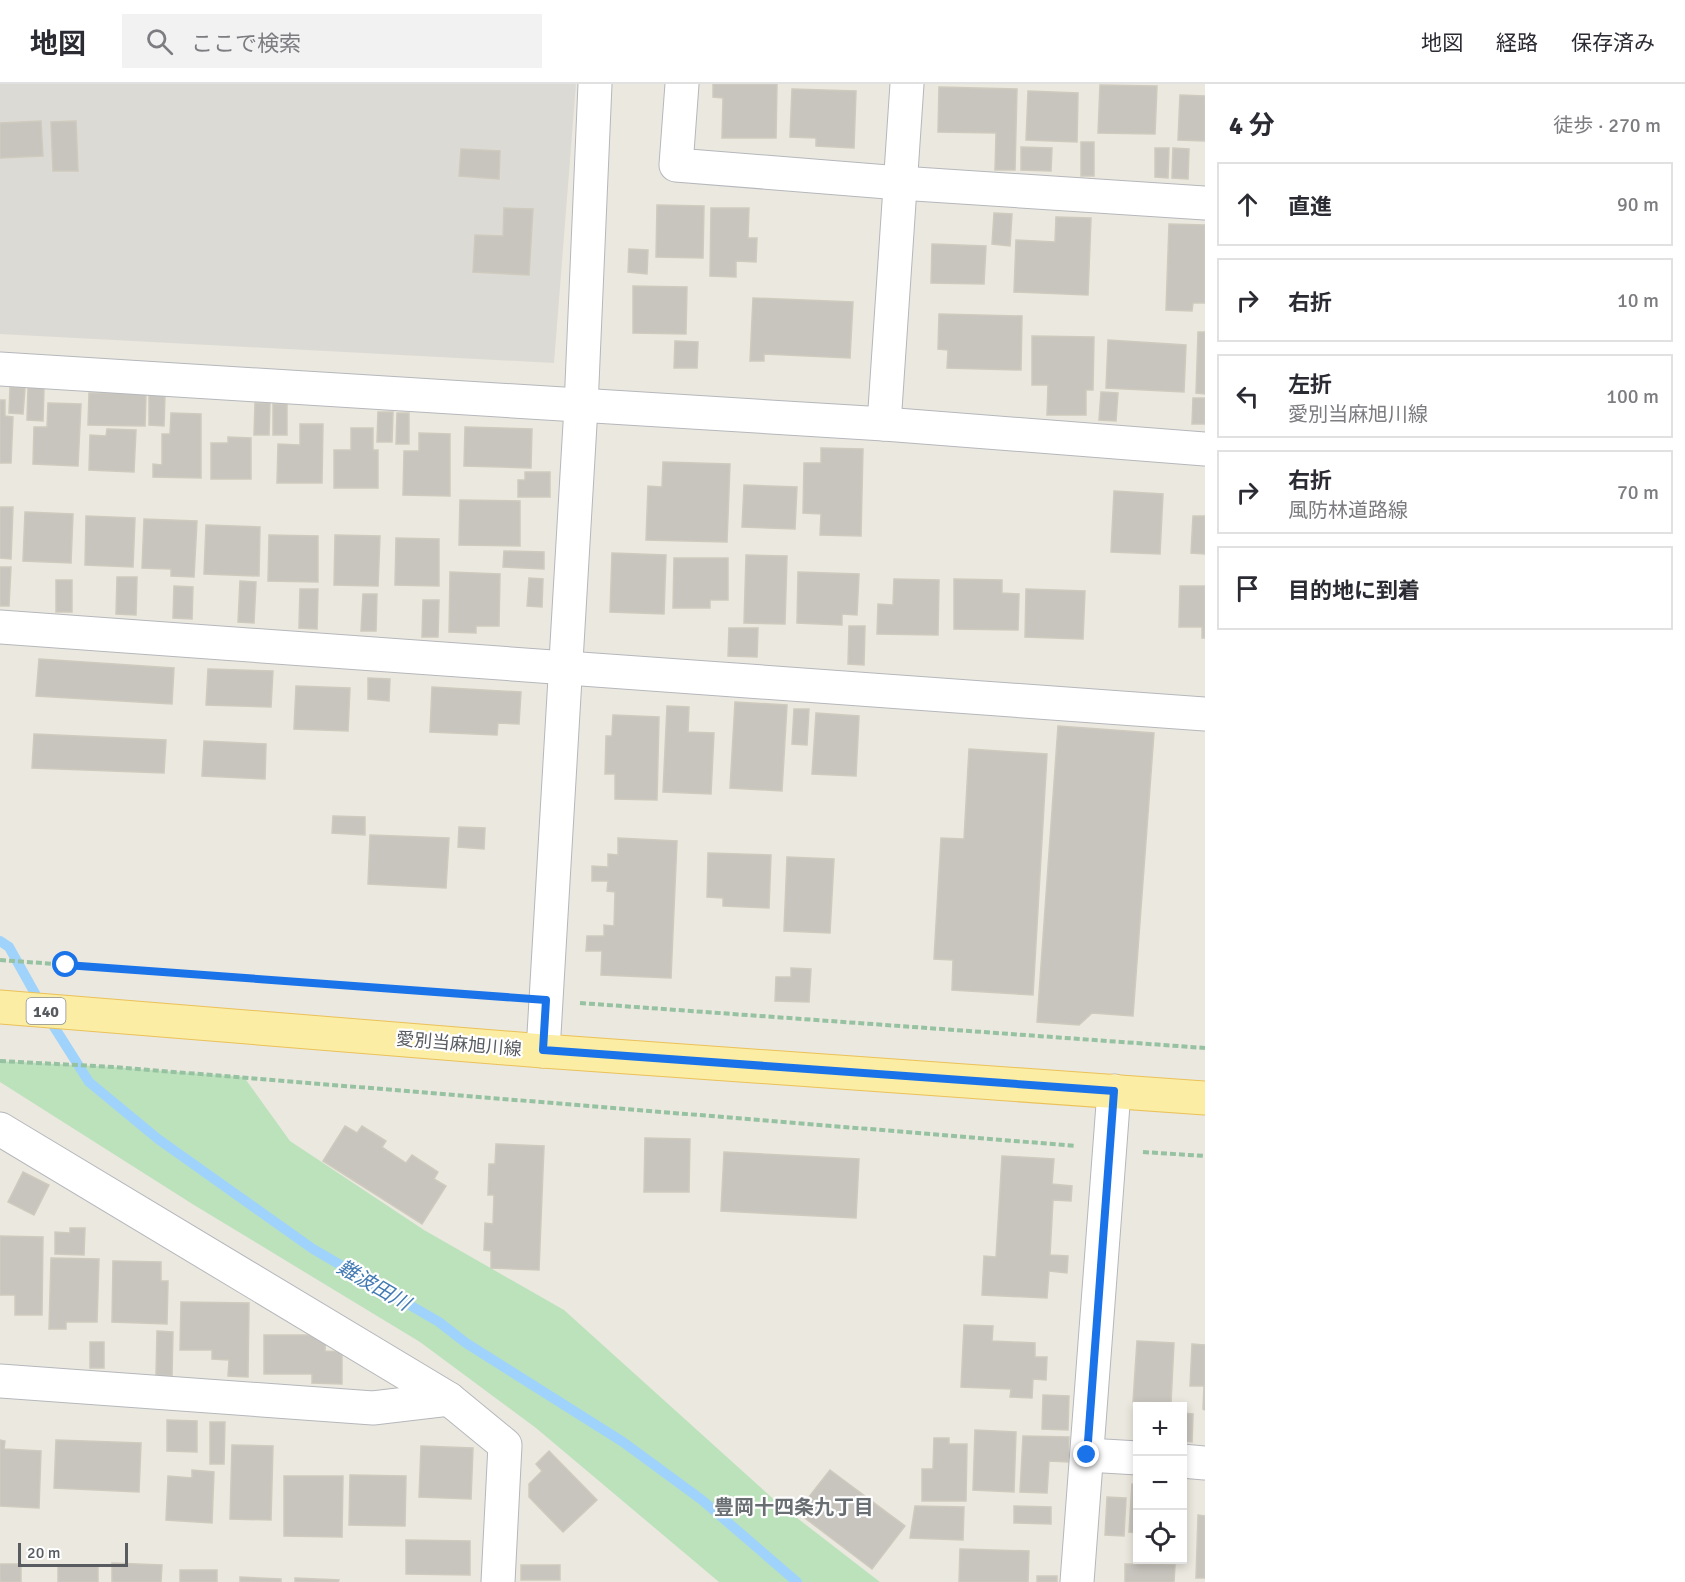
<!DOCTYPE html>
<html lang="ja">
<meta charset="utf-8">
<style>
:root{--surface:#fff;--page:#f2f2f3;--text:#2b2b33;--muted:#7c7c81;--line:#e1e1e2}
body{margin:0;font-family:Signika,"Noto Sans JP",sans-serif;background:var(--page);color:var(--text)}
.controls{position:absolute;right:18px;bottom:18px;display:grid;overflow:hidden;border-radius:0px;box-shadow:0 3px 9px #0003}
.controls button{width:54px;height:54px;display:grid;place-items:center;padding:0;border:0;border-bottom:2px solid var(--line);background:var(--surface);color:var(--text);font:30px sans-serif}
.scale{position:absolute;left:18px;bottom:15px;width:110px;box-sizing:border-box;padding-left:6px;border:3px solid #585c60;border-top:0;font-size:16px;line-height:21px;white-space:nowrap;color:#585c60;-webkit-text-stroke:4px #fff;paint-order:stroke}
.stop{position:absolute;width:18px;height:18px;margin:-14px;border:4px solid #1a73e8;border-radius:50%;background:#fff}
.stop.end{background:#1a73e8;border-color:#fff;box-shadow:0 2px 6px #0008}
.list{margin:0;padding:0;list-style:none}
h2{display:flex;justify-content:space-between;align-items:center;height:78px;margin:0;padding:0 24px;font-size:26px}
h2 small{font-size:20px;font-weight:400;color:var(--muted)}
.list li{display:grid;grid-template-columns:39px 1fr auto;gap:18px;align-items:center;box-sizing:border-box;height:84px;margin:0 12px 12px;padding:0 12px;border:2px solid var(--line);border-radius:0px}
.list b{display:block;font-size:22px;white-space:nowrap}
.list p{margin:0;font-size:20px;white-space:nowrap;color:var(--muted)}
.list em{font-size:20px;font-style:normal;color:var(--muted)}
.icon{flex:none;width:33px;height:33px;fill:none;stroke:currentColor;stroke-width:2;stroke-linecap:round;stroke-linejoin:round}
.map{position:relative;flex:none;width:1205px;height:1498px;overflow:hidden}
header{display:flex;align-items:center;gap:36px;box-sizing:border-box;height:84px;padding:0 30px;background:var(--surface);border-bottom:2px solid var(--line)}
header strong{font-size:28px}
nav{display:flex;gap:33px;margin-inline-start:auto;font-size:21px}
.search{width:420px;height:54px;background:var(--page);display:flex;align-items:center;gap:15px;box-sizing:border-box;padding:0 21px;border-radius:0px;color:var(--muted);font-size:22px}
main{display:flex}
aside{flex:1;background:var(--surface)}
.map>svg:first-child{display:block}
</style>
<header>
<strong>地図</strong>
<div class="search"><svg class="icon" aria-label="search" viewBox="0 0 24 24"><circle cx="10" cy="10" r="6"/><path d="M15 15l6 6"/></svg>ここで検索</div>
<nav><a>地図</a><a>経路</a><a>保存済み</a></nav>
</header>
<main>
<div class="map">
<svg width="1205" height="1498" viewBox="0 0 1205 1498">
<rect width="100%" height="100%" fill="#ebe8df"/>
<path fill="#dcdad4" d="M0 0H576L554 279 0 250Z"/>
<path fill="#bce2bc" d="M0 977 114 983 244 993 290 1057 424 1146 564 1226 779 1420 880 1498H719L536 1344 420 1258 194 1121 0 998Z"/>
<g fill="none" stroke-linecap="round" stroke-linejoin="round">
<path stroke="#9fd3fb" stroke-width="10" d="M0 857 9 863 51 938 89 998 158 1055 313 1165 439 1238 466 1259 623 1358 702 1416 797 1498"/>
</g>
<g fill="#c8c5bf" stroke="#cfcabe" stroke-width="1.5">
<path d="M713 0H777L776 54H722L723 14 713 13Z"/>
<path d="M1100 1 1157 2 1155 50 1098 49Z"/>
<path d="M939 3 1017 5 1015 86H995L996 49 938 48Z"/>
<path d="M792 5 856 7 854 64 816 62V54L790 53Z"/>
<path d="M1028 7 1078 9 1077 58 1026 56Z"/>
<path d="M1180 11 1205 12V57L1178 56Z"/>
<path d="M41 37 43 72 0 74V39Z"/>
<path d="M76 37 78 87H53L51 38Z"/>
<rect x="1081" y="58" width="13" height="34"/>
<path d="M1021 63 1052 64 1051 87 1021 86Z"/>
<path d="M1155 64H1169L1168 94 1155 93Z"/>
<path d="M1173 64 1189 65 1188 95 1172 94Z"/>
<path d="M461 65 500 67 499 95 459 92Z"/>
<path d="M657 121 704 122 703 174 656 173Z"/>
<path d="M504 124 533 125 529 191 473 188 475 151 503 152Z"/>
<path d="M711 124H749L748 154H757L756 178 736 177V193L710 192Z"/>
<path d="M994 129 1012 130 1010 162 992 160Z"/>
<path d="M1056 133 1091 134 1088 211 1014 208 1016 156 1055 158Z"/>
<path d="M1169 140 1205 141V219H1193L1192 227 1166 226Z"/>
<path d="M932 160 986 162 984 200 931 199Z"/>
<path d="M629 165 648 166 647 190 628 188Z"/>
<path d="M633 202 687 203 686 250 633 249Z"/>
<path d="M753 214 853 218 850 274 764 270V277H750Z"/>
<path d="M939 230 1022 232 1021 286 947 284 948 266 938 265Z"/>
<path d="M1198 248H1205V310L1196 309Z"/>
<path d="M1032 252 1094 253 1093 306H1086V331H1047L1048 301H1032Z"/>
<path d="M1108 256 1186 261 1184 308 1106 304Z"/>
<path d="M675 257 698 258 697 284H674Z"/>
<path d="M10 303 25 304 23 330 9 329Z"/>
<path d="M28 304H44L43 337 27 336Z"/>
<path d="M1101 308 1118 309 1116 337 1099 336Z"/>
<path d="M89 309H146L145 342 88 341Z"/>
<path d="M149 311H165L164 342 149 341Z"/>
<path d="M1193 314H1205V340H1192Z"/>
<path d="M0 316H5V332L13 333 11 379H0Z"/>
<path d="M48 319 81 320 78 382 33 380 34 343H47Z"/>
<path d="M255 319H270L269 351H254Z"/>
<rect x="273" y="320" width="14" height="31"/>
<path d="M378 328H393L392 358H377Z"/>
<path d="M171 329 201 330V394L153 393V380L162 381V350H170Z"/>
<path d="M397 329H409V360H396Z"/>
<path d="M300 340H323L322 399H277L278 360 300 361Z"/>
<path d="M465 343 532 345 531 384 464 382Z"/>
<path d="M351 344H373V366H378V404H334V366H351Z"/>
<path d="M107 345 136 346 134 388 89 386 90 351 106 352Z"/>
<path d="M419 349 450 350V412L403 411 404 367H419Z"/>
<path d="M228 353 251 354V395H211V359H228Z"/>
<path d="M821 364 863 365 861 452 820 451 821 430 803 429 804 379H821Z"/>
<path d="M663 378 730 380 727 458 646 456 648 402 662 403Z"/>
<path d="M525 388H550V413H518V396H525Z"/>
<path d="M744 401 797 403 795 445 742 443Z"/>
<path d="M1114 407 1163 410 1160 470 1111 468Z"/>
<path d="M460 416 520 417V462L459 461Z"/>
<path d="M0 423H13L11 475 0 474Z"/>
<path d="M25 428 73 430 71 479 23 477Z"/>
<path d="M86 432 135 434 133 483 85 481Z"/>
<path d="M1193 432H1205V470L1191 469Z"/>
<path d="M144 435 197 437 194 493 171 492V485L142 484Z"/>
<path d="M206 441 260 443 259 492 204 490Z"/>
<path d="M269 451 318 452V498L268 497Z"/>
<path d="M335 451 380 452 378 502 334 501Z"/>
<path d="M396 454 439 455V502L395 501Z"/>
<path d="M504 467 544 468V485L503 483Z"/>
<path d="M612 469 666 471 664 530 610 528Z"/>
<path d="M746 471 787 472 785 540 744 539Z"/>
<path d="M674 474H728V516H710V524H673Z"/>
<path d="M0 483H11L9 522H0Z"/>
<path d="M450 488 500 490 499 542H476V549L449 548Z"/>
<path d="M798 488 859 490 857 531 842 530V541L797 539Z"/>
<path d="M117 493H137L136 531 116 530Z"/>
<path d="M529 494 543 495 542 523 527 522Z"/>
<path d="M894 495 939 496 938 551 877 550 878 520 893 521Z"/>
<path d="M954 495 1002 496V509L1019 510 1018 546 954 545Z"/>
<rect x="56" y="496" width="16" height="32"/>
<path d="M240 497 256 498 254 539 238 538Z"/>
<path d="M174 502 193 503 192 535 173 534Z"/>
<path d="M1180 502H1205V554H1202V543H1179Z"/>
<path d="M300 505H318L317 545 299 544Z"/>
<path d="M1026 505 1085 507 1083 555 1025 553Z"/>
<path d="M363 510H377L376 547H361Z"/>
<path d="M423 516H439L438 553H422Z"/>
<path d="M849 542H865L864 581 848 580Z"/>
<path d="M729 544H758L757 573 728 572Z"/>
<path d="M39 575 174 584 172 620 36 612Z"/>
<path d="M208 585 273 587 271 623 206 621Z"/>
<path d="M368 594 390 595 389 617 368 615Z"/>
<path d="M296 602 350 604 348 647 294 645Z"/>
<path d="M432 603 521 608 519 640 498 639 497 651 430 648Z"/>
<path d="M735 618 787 621 782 707 730 704Z"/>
<path d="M667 622 689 623 688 648 714 649 711 710 663 708Z"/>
<path d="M794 625H809L807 661 792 660Z"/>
<path d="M816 629 859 632 856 692 812 690Z"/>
<path d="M613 631 659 633 657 716 615 715V690H605L606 652H612Z"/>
<path d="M1058 642 1154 649 1133 932 1092 929 1079 941 1037 938Z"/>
<path d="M34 650 166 656 164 689 32 684Z"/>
<path d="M204 657 266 660 265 695 202 692Z"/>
<path d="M969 665 1047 670 1033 911 952 906 953 876 934 875 941 754 964 755Z"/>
<path d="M333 732 365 733V751L332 749Z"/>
<path d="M459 743 485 744 484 765 458 763Z"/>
<path d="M370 751 449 754 446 804 368 800Z"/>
<path d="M618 754 677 757 671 894 601 891 602 867H586L587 852H604V841L614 842 615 808 607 807 608 797H592V782L608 783V770L618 771Z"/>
<path d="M708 769 771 771 769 824 723 822V814L707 813Z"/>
<path d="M787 773 834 775 830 849 784 847Z"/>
<path d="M791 884 811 885 809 918 775 917 776 893H791Z"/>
<path d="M345 1042 357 1049 362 1042 386 1057 382 1063 406 1079 412 1071 438 1088 434 1095 446 1102 422 1140 323 1077Z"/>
<path d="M645 1054 690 1055 689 1108H644Z"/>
<path d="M496 1060 544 1062 539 1186 491 1184V1167L484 1166 485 1139 493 1140 494 1111H488L489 1080H495Z"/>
<path d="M724 1068 859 1075 856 1134 721 1127Z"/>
<path d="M1002 1072 1054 1075 1052 1100 1072 1102 1071 1117 1053 1116 1050 1171 1068 1172 1067 1189 1049 1187 1047 1214 982 1211 984 1172 996 1173Z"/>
<path d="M23 1088 49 1101 34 1131 8 1118Z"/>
<path d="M70 1144H85L84 1171 55 1170V1148L70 1149Z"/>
<path d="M0 1152 43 1153 42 1231H15V1211H0Z"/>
<path d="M51 1174 99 1175 97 1238H66V1245H49Z"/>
<path d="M113 1177 161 1178V1197H168L167 1240 112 1238Z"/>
<path d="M181 1218 249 1219 248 1293 228 1292 229 1276 212 1275V1266H180Z"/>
<path d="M964 1241 993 1242 992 1257 1035 1259V1273H1047L1046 1296 1033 1295 1032 1314 1010 1313 1011 1305 961 1303Z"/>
<path d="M157 1247 173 1248 172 1292 156 1291Z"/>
<path d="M264 1251H326L325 1267 342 1268V1300L312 1299V1290H264Z"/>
<path d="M1137 1257 1174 1259 1171 1319 1133 1318Z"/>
<rect x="90" y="1258" width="14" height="26"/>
<path d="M1192 1260 1205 1261V1326L1203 1325 1204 1302H1190Z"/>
<path d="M1043 1311 1069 1312 1068 1346 1042 1345Z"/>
<path d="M1182 1329 1193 1330 1192 1358 1182 1357Z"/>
<path d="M167 1336 197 1337V1368L167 1367Z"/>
<path d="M210 1338H225L224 1380H210Z"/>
<path d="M975 1346 1016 1348 1014 1408 973 1406Z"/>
<path d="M1023 1352 1069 1353 1068 1378 1049 1377 1047 1409 1020 1408Z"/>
<path d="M934 1354H949V1360H967L966 1417H922V1385H933Z"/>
<path d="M0 1356 5 1357 4 1365 41 1367 39 1424 0 1422Z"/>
<path d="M56 1356 141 1359 139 1408 54 1404Z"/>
<path d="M232 1361 273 1362 271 1436 230 1435Z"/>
<path d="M421 1362 473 1364 471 1415 419 1413Z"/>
<path d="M549 1367 597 1416 563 1448 529 1413V1400L542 1387 536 1380Z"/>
<path d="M192 1386 214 1388 212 1439 166 1436 168 1392 192 1394Z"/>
<path d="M830 1386 905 1442 872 1485 797 1428Z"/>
<path d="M350 1391 406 1392 405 1442 349 1441Z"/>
<path d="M284 1392H343L342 1453 284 1452Z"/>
<path d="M1132 1400H1138V1449L1129 1448Z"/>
<path d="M1107 1413 1126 1414 1124 1452 1105 1451Z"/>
<path d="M915 1422 964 1423 963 1456 910 1454Z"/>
<path d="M1014 1422 1051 1423V1440L1014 1439Z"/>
<path d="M1198 1431 1205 1432V1494H1196Z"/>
<path d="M406 1456 470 1457V1491L406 1490Z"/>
<path d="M960 1465 1029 1467 1028 1498H959Z"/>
<path d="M112 1479 162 1481 161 1498H112Z"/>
<rect x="0" y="1480" width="21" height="18"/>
<path d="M1125 1480 1175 1481 1174 1498H1125Z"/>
<rect x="58" y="1481" width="40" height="17"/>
<rect x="521" y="1481" width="39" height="15"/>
<rect x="180" y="1486" width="37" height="12"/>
<rect x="1037" y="1492" width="20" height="6"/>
<path d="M240 1493 281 1495V1498H240Z"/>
<path d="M295 1494 339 1496 338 1498H295Z"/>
</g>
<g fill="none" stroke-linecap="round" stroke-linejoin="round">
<defs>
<g id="minor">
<path d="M682 0 676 81 900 99 1205 119"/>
<path d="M0 285 884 340 1205 365"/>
<path d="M884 340 907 0"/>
<path d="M0 543 1205 630"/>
<path d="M543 967 581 323 595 0"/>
<path d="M0 1045 449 1315 505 1361 498 1498"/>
<path d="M0 1297 373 1324 449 1315"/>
<path d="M1087 1371 1138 1374"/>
<path d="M1182 1377 1205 1379"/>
<path d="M1077 1498 1114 1007"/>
</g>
<path id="major" d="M0 923 543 967 1205 1014"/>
</defs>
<use href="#minor" stroke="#b5b7bc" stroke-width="35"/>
<use href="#major" stroke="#ebc158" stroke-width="35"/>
<g stroke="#96c2a2" stroke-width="4" stroke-dasharray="6 3" stroke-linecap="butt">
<path d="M0 876 510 913"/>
<path d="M580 919 1205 964"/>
<path d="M0 977 114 983 1076 1062"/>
<path d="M1143 1068 1205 1072"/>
</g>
<use href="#minor" stroke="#fff" stroke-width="33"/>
<use href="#major" stroke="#fbeda4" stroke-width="33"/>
</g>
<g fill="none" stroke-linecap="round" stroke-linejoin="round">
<path stroke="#1a73e8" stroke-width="8" d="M66 881 546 916 543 966 1114 1007 1087 1371"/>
</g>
<g text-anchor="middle" stroke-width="4.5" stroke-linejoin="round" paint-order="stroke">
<rect fill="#fff" stroke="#8a8d90" stroke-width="1.5" x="26.5" y="914" width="39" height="26" rx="4.5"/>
<g font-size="16" font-weight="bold" fill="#585c60">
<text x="46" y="933">140</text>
</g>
<g font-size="18" fill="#585c60" stroke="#fff">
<text transform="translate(459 960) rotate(5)" y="6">愛別当麻旭川線</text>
</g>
<g font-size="20" font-style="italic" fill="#417ab3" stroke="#fff">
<text transform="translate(374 1201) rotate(30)" y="7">難波田川</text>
</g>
<g font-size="20" font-weight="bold" fill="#696e72" stroke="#fff">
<text x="794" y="1430">豊岡十四条九丁目</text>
</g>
</g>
</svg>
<div class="controls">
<button>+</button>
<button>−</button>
<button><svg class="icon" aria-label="locate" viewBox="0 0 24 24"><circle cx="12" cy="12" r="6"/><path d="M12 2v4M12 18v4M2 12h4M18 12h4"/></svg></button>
</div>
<div class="scale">20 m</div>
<div class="stop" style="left:66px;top:881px"></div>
<div class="stop end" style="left:1087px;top:1371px"></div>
</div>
<aside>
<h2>4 分<small>徒歩 · 270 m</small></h2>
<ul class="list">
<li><svg class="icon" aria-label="ahead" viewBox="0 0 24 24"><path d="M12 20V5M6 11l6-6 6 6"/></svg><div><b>直進</b></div><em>90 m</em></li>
<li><svg class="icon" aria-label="right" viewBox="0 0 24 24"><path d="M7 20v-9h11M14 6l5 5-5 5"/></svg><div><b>右折</b></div><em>10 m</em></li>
<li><svg class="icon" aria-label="left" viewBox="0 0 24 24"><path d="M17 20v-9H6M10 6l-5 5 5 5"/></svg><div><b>左折</b><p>愛別当麻旭川線</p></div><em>100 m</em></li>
<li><svg class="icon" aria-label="right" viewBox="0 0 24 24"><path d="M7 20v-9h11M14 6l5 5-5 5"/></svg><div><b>右折</b><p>風防林道路線</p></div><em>70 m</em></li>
<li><svg class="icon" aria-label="arrive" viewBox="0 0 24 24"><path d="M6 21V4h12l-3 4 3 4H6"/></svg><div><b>目的地に到着</b></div></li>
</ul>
</aside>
</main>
